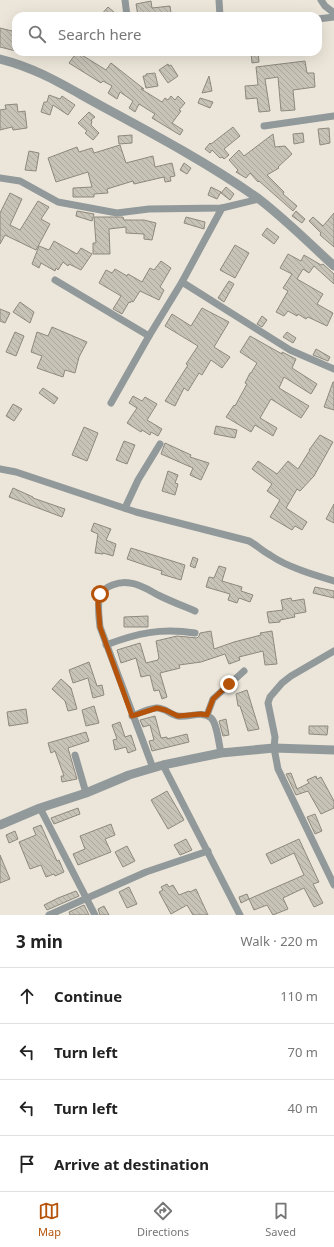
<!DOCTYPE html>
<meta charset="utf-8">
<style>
:root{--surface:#fff;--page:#f2f2f2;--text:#222;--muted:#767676;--line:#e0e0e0;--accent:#b45309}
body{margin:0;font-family:"Noto Sans",sans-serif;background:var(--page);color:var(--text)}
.stop{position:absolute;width:12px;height:12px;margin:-9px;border:3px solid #b45309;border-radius:50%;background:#fff}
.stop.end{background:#b45309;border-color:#fff;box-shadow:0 1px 4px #0008}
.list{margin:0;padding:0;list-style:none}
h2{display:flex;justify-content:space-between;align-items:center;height:52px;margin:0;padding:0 16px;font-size:17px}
h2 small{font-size:13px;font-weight:400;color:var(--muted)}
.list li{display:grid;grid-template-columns:26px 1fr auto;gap:12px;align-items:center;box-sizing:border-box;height:56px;padding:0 16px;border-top:1px solid var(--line)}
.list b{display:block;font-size:15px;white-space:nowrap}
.list em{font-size:13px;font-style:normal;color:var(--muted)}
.icon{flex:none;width:22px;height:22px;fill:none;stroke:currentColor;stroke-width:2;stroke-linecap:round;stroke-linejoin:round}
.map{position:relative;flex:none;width:334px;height:915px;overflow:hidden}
.search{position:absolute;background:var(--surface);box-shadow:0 4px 16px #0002;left:12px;right:12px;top:12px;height:44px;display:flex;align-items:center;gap:10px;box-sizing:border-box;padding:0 14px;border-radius:12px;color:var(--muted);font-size:15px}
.sheet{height:276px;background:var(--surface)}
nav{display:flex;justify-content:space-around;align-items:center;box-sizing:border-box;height:56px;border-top:1px solid var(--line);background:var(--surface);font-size:11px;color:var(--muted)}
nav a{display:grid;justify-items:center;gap:2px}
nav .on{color:var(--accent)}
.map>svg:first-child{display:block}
</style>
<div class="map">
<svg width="334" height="915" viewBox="0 0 334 915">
<defs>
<pattern id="building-back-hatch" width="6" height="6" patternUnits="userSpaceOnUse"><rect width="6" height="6" fill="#c8c3b7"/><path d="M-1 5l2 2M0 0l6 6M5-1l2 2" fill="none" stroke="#aca89d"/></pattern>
</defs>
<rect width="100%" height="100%" fill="#ece6da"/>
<g fill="url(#building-back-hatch)" stroke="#8e897e">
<path d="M151 1 152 8 170 6 171 13 151 16H138L136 4Z"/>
<path d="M108 7 115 13 112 16H100Z"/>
<path d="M0 28 16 32V51L0 47Z"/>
<path d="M77 52 106 70 111 63 144 89H141L162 102 165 98 168 100 171 96 175 100 178 96 185 103 179 110 181 111 172 123 183 130 180 135 152 118 155 114 139 104 135 112 129 108 133 101 120 92 117 99 108 93 112 86 103 81 101 83 69 63Z"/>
<path d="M251 52H258L259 62 252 63Z"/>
<path d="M305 61 307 73H314L315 87 293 90 295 110 281 111 278 77 265 79 270 111 259 112 257 98 246 99 245 86 258 85 256 67Z"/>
<path d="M168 64 169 66 171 65 178 76 168 83 159 70Z"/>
<path d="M155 73 158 86 146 88 143 76H146V74Z"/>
<path d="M209 76 212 91 202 93Z"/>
<path d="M49 95 60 99 62 96 75 105 68 115 53 105 50 115 41 112 44 102H47Z"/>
<path d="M200 98 213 102 210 108 198 103Z"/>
<path d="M17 104 18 112 25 111 27 128 13 130 12 127 0 130V110L6 109 5 105Z"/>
<path d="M89 112 95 117 91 120 92 121 91 125 99 133 93 140 85 133 87 131 78 123Z"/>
<path d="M233 127 240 136 224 149 229 155 224 159 222 157 220 158 212 150 210 153 205 149 210 143 211 144Z"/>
<path d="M329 128 330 143 320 145 318 129Z"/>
<path d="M303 133 304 142 294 144 293 134Z"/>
<path d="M273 134 275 147 285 146 292 154 278 167 279 168 267 175 284 192 283 194 297 206 293 211 259 181 258 182 250 173 246 178 236 172 238 170 229 160 239 150 244 156Z"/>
<path d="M132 135V143L119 144 118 136Z"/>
<path d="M120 145 126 163 153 156 155 167 172 163 175 176 170 177 171 181 165 182 164 177 134 184 133 181 107 189 108 193 94 194V197H73V188L92 187 88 172 56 182 48 158 77 147 79 152 92 148 94 153Z"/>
<path d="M29 151 39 153 36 171 25 170Z"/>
<path d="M184 163 191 168 187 174 180 170Z"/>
<path d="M211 187 221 192 217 199 208 195Z"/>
<path d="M226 187 234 194 230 200 221 193Z"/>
<path d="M10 193 22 199 10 225 20 230 38 201 49 207 41 219 50 224 36 250 5 235 0 244V213Z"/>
<path d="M77 211 94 214 92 221 76 216Z"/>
<path d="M296 211 305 219 302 223 292 216Z"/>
<path d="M334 213V247L320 235 321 233 309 221 313 217 323 226Z"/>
<path d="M94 217H123L124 220H144L156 223 152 240 144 239V234L126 233V227L109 229 110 254H93V243H96Z"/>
<path d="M186 217 205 222 204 229 184 223Z"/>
<path d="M267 228 279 237 274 244 262 235Z"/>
<path d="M54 241 77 254 81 248 92 254 81 270 69 264 68 266 63 262 58 270 56 268 55 271 41 263 39 268 32 264 39 246 49 250Z"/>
<path d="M235 245 249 253 235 278 220 270Z"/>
<path d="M288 254 301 261 304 255 321 265 323 264 334 274V284L314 266 309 273 303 269 297 279 323 294 317 304 333 313 327 326 308 317 306 319 298 314 297 316 288 311 284 316 276 312 288 291 283 288 292 274 280 268Z"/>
<path d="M161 261 171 268 160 287 164 290 159 300 140 291 133 302 131 301 130 303 129 302 122 314 113 309 121 296 99 283 106 270 112 273 115 269 127 276 128 274 142 282 150 268 154 270Z"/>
<path d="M229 281 234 284 224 302 218 298Z"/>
<path d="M20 302 34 312 30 323 13 312Z"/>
<path d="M202 308 229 322 214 347 230 357 222 368 211 360 202 375 199 373 188 391 184 388 175 406 165 401 188 365 186 364 198 346 165 326 172 314 191 326Z"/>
<path d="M0 309 10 313 5 323 0 321Z"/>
<path d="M262 316 267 320 262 327 257 324Z"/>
<path d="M52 327 87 342 79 357 75 373 65 370 63 377 37 368 42 356 31 352 37 332 48 336Z"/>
<path d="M15 332 24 336 16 356 6 352Z"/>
<path d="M287 332 296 338 293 343 283 337Z"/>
<path d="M250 336 282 354V352L296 359 292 368 317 384 311 394 284 377 279 388 309 406 301 418 271 399 260 418 277 428 273 436 255 425 251 432 226 417 234 405 235 406 247 384 245 383 250 373H251L257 363 240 352Z"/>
<path d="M316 349 330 357 328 361 313 355Z"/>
<path d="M333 382H334V410L324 407Z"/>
<path d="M43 388 58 398 54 404 39 393Z"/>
<path d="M133 396 142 401 145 397 157 404 147 420 162 429 158 436 151 432 150 435 142 430 141 432 127 423 137 408 129 403Z"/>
<path d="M13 404 22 409 14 421 6 416Z"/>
<path d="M216 426 237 430 235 438 214 434Z"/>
<path d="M84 427 98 433 87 461 72 455Z"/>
<path d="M320 435 333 442 314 476 300 491 297 489 286 508 307 522 302 530 295 526 292 530 270 517 280 500 267 491 272 484 252 469 258 461 277 474 288 461 298 469 310 450H309Z"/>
<path d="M124 441 135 445 127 464 116 460Z"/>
<path d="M165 443 191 455 190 457 209 463 201 480 190 475 193 468 161 454Z"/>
<path d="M168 471 178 475 175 483 178 484 175 495 162 491Z"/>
<path d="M13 488 33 497V498L65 509 62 517 9 497Z"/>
<path d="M334 504V523L326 519Z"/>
<path d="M94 523 111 529 106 540 116 544 113 556 103 553V554L95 553 98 534 91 531Z"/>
<path d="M131 548 185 565 181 580 161 574 162 571 127 559Z"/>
<path d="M193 557 198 559 195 568 190 566Z"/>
<path d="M219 566 226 568 222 581 242 587 241 591 253 595 250 602 239 598 237 603 228 600 230 594 206 587 209 577 214 578Z"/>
<path d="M315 587 334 591V598L313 593Z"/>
<path d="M291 598 292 601 304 599 306 612 294 614 295 617 280 620V622L269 623 267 612 283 610 281 600Z"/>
<path d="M148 616V627H124V617Z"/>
<path d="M211 631 214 649 234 642 261 635 260 633 272 631 277 664 265 665 263 651 239 657 240 660 229 664 225 654 201 662 179 665 180 668 160 673 167 697 162 699 159 690 154 691 150 675 141 677 136 658 121 663 117 650 140 643 146 663 158 660V659L159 658 156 641 177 636 197 638 199 636 200 633Z"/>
<path d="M89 662 97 686 102 685 104 695 93 698 88 678 73 683 69 670Z"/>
<path d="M61 679 71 688 77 709 68 711 65 701 52 689Z"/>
<path d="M247 690 259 729 248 731 242 712 240 706H238L236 694Z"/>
<path d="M94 706 99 723 86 726 82 710Z"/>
<path d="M26 709 28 723 9 726 7 712Z"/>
<path d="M155 716 161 738 167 737V739L187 734 189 742 152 751 149 741 154 740 150 725 143 727 140 720Z"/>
<path d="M226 719 229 735 223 736 219 721Z"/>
<path d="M120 722 125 737 131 735 136 750 128 753 126 747 115 750 113 740 117 739 112 725Z"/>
<path d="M309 726H328L327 735 309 734Z"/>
<path d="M86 732 89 741 68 748 77 779 62 782 61 776H64L55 751 51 753 48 743Z"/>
<path d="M291 773 297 789 309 783 307 780 316 776 317 779 321 777 334 801V808L321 814 308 791 296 795 286 774Z"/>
<path d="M167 791 184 820 168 829 151 800Z"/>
<path d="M78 808 80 814 54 824 51 818Z"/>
<path d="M315 814 322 831 315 834 307 817Z"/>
<path d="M111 824 115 835 105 839 111 852 78 865 73 854 85 849 80 836Z"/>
<path d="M41 825 57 861 59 860 64 872 55 876 54 874 46 877 41 865 30 869 19 842 36 835 33 828Z"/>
<path d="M15 831 18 839 9 843 6 835Z"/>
<path d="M186 839 192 850 180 855 174 845Z"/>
<path d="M299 839 319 882 313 884 323 903 314 907 304 888 283 898 288 909 273 915 267 905 254 910 249 899 304 875 294 853 271 864 266 854Z"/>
<path d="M127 846 135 861 123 867 115 852Z"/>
<path d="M0 855 10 879 0 883Z"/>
<path d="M167 884 169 887 173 885 179 895 189 891 190 892 196 889 208 915H193L187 905 171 914 159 892 163 890 161 887Z"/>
<path d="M129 887 137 904 127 908 119 892Z"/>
<path d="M76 891 79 896 47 910 44 905 58 898Z"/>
<path d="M247 894 249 899 241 903 239 897Z"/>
<path d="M84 905 89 915H70L69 912Z"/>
<path d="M104 906 109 915H100L98 909Z"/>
</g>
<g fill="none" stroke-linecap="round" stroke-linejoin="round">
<g stroke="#92999a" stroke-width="7">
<path d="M125 0 127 16"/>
<path d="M219 0 220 16"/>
<path d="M321 0 325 6 334 13"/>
<path d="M318 19 334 17"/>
<path d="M264 126 334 116"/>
<path d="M0 178 20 181 58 202 117 213 149 209 222 208 259 199"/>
<path d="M55 280 149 336"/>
<path d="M182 282 290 350 334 369"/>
<path d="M111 403 149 336 182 282 222 208"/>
<path d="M0 469 16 472 136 512 249 541C257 545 262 551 270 555 287 567 314 575 334 581"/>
<path d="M125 508 138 480 160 444"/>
<path d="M106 645C137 633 161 628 195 633"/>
<path d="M334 651 291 676 282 683 270 697 268 703 275 737 274 748 278 769 334 885"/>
<path d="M207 715 213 699 244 671"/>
<path d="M132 716C140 713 148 709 156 708 165 707 170 715 178 716 189 718 202 710 211 718 217 723 219 745 221 753"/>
<path d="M75 755 86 793"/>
<path d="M163 765 240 915"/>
<path d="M153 768 100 627C99 617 97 605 100 596 103 586 120 581 130 583 140 584 149 590 158 595 170 601 183 606 195 611"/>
<path d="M40 808 95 915"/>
<path d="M49 915 146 872 208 851"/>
</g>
<g stroke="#92999a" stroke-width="9">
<path d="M0 59C41 69 71 90 107 109 159 137 211 165 259 199 285 219 309 243 334 266"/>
<path d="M0 825 40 808 86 793 129 775 163 765 221 753 274 748 334 750"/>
</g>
</g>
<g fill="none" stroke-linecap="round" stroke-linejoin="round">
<path stroke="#b45309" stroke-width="5" d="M100 594 98 603 100 627 132 716 157 708 165 710 178 716 201 714 207 715 213 699 229 684"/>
</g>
</svg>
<div class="stop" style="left:100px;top:594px"></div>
<div class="stop end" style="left:229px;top:684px"></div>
<div class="search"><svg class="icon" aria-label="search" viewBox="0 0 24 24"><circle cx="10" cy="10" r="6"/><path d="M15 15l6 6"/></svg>Search here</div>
</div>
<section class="sheet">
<h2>3 min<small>Walk · 220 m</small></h2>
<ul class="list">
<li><svg class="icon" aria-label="ahead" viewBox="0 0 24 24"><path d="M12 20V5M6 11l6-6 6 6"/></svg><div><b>Continue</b></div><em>110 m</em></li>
<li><svg class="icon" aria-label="left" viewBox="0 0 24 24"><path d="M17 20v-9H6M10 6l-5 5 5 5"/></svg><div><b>Turn left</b></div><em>70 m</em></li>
<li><svg class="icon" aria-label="left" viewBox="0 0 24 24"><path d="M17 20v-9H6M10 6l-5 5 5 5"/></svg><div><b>Turn left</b></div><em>40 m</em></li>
<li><svg class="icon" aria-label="arrive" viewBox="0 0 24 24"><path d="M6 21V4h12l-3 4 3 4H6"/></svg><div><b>Arrive at destination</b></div></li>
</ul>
</section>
<nav>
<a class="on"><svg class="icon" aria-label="map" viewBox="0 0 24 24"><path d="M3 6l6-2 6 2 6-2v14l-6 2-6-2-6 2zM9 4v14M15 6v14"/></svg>Map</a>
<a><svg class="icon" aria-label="directions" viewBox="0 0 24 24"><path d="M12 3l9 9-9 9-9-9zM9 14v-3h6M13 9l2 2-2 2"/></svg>Directions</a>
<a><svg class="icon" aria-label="saved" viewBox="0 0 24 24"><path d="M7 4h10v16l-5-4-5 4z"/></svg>Saved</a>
</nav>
